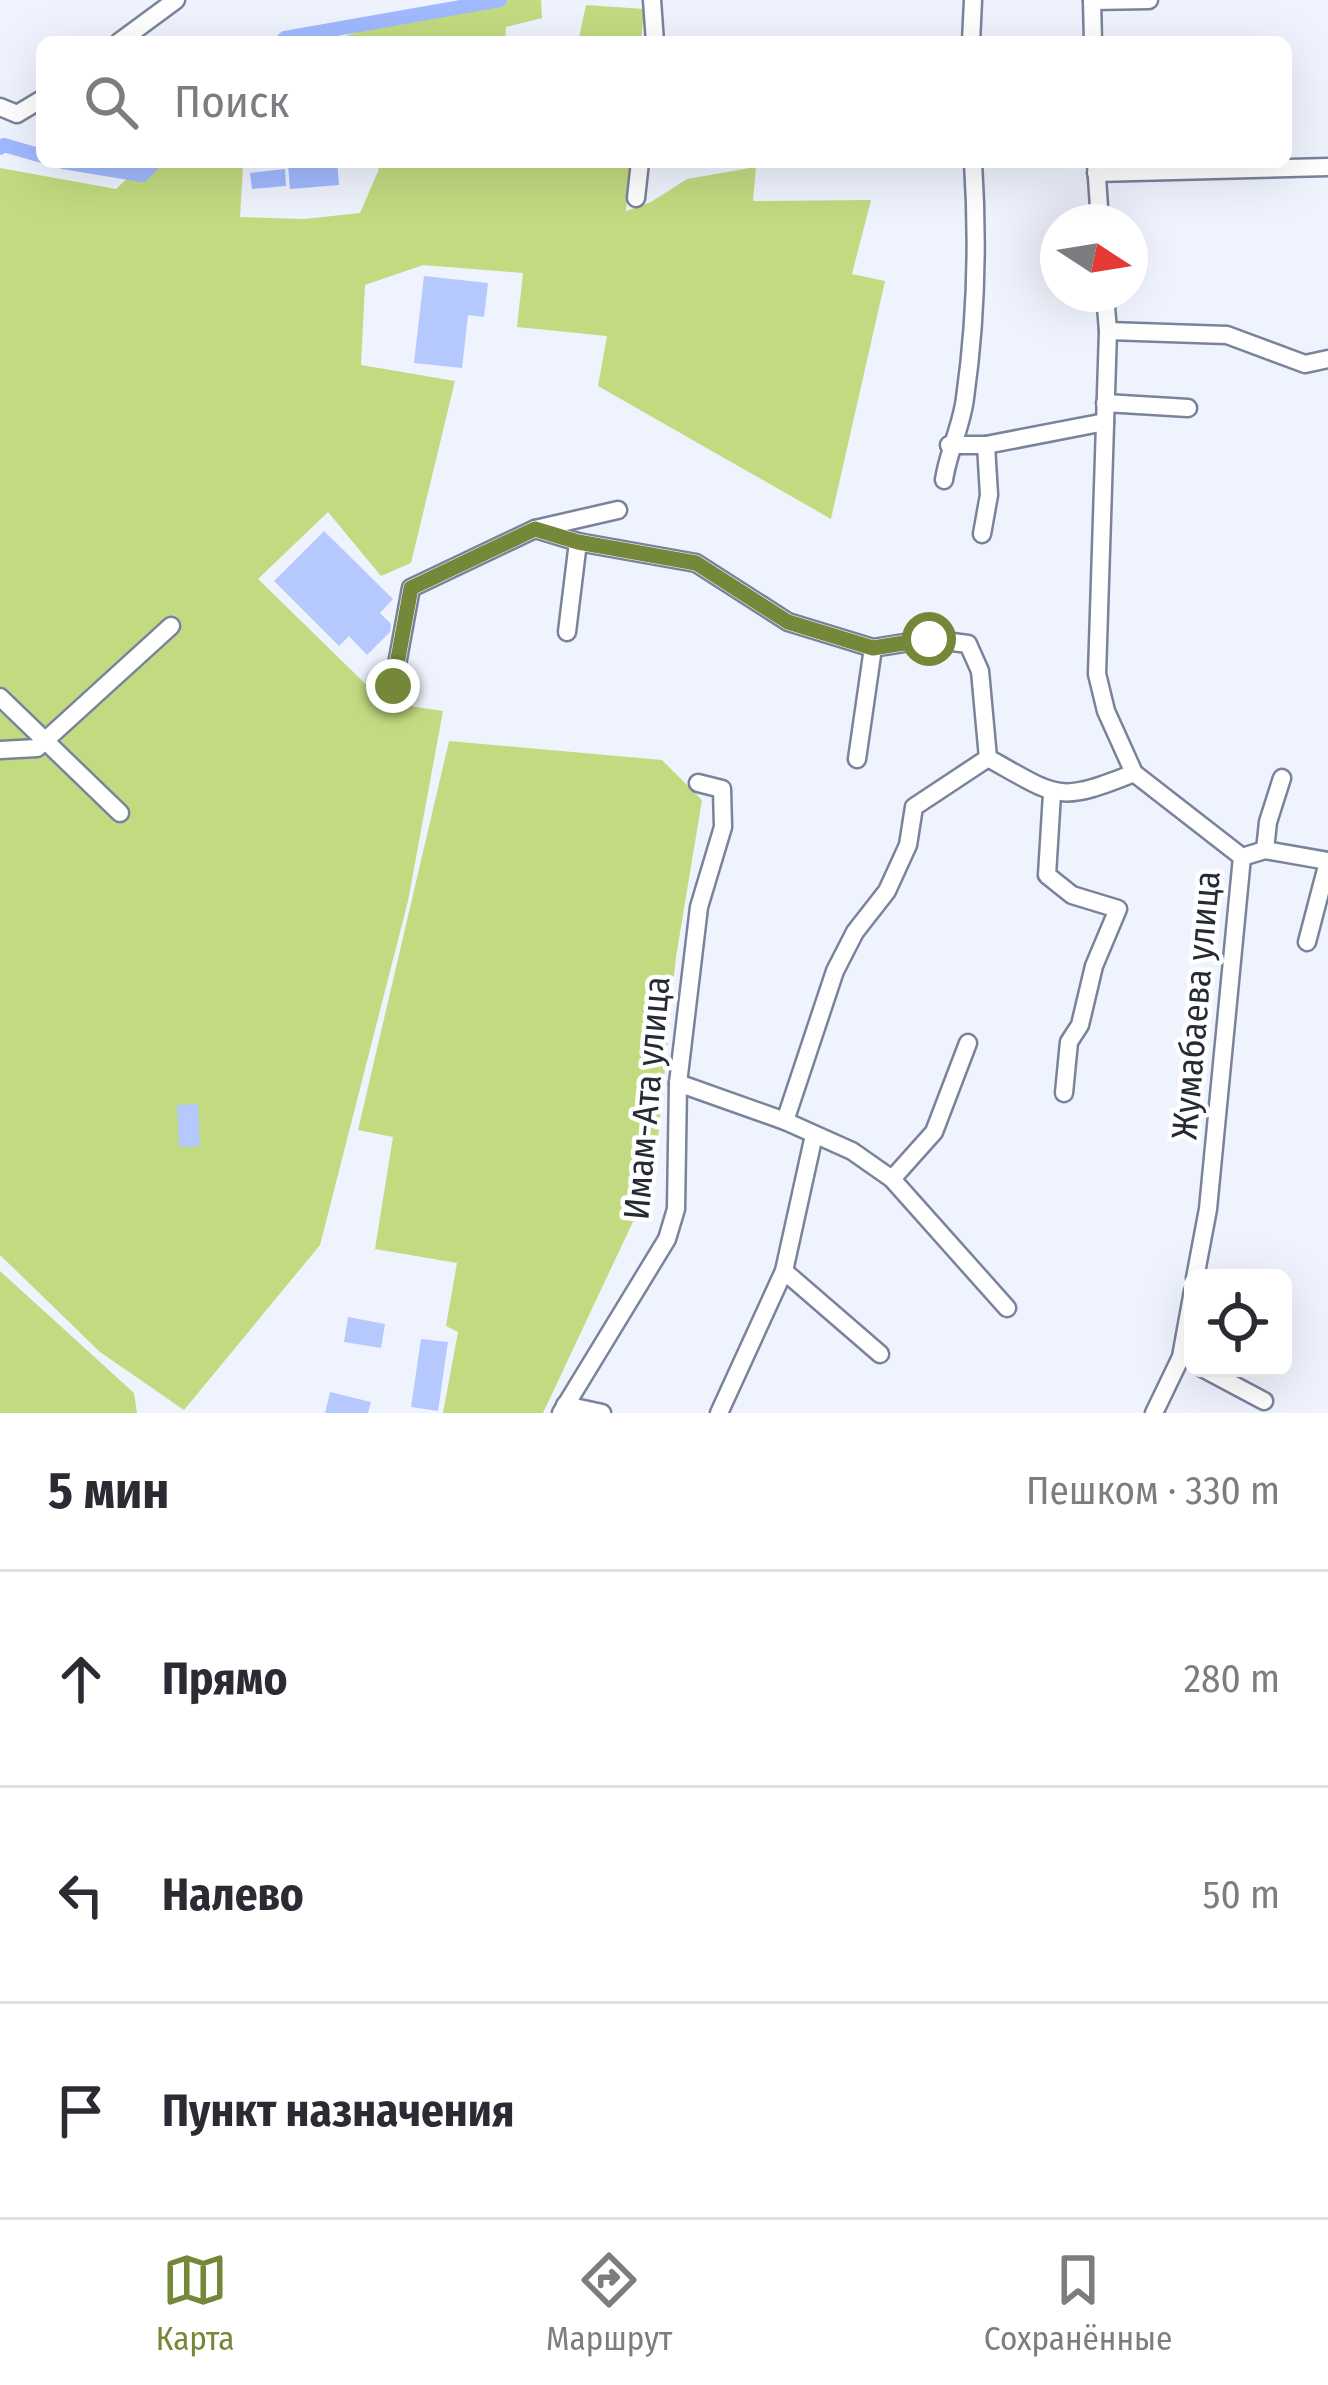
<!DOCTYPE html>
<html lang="ru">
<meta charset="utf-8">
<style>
:root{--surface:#fff;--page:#f7f7f7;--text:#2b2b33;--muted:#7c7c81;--line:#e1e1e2;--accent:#758839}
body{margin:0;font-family:"Fira Sans Condensed",sans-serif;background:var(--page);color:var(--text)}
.controls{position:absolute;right:36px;bottom:36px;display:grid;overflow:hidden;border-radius:18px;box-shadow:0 12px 48px #0002}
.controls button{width:108px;height:108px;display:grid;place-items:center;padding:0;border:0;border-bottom:3px solid var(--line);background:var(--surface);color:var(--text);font:60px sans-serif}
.compass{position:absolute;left:1040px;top:204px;width:108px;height:108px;border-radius:50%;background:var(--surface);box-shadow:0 12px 48px #0002;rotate:102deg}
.stop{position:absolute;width:36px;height:36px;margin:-27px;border:9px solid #758839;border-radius:50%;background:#fff}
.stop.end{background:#758839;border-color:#fff;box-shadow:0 3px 12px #0008}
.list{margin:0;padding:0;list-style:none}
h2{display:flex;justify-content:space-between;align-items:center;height:156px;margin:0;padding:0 48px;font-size:51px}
h2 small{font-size:39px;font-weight:400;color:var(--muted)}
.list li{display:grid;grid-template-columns:78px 1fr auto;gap:36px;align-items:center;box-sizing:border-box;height:216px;padding:0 48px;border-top:3px solid var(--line)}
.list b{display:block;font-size:45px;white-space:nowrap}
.list em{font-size:39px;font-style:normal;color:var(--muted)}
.icon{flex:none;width:66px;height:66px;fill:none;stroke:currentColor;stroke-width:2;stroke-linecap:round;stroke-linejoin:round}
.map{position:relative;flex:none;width:1328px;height:1413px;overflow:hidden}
.search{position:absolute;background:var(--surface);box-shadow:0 12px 48px #0002;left:36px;right:36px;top:36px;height:132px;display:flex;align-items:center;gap:30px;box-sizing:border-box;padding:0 42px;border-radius:18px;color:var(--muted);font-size:45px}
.sheet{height:804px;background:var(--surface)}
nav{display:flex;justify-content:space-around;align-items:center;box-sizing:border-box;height:168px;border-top:3px solid var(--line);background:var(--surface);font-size:33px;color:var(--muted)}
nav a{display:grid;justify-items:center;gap:6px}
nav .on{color:var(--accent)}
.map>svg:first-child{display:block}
</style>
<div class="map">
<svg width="1328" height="1413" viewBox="0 0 1328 1413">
<rect width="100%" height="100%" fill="#eff3fe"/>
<g fill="#c2da80">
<path d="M463 0H541L542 18 506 27 505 42H325Z"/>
<path d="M586 5 644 9 641 42H578Z"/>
<path d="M144 162H252L243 168 240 217 304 219 360 213 379 169 367 162H630L626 211 651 202 687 179 756 167 753 201 871 200 852 274 885 281 831 519 598 386 607 336 517 327 523 273 423 265 365 285 361 365 455 381 411 563 381 576 328 512 258 579 384 702 443 711 408 901 320 1245 184 1410 100 1352 0 1255V168L116 189Z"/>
<path d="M449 741 662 760 702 800 676 957 654 1177 543 1413H443L458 1332 446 1326 457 1263 375 1249 393 1137 358 1130Z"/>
<path d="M0 1271 134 1393 137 1413H0Z"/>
</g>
<g fill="#a0b9ff">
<path d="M337 162 339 185 290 189 288 164Z"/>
<path d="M285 169 286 186 252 189 250 173Z"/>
</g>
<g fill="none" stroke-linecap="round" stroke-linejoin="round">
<g stroke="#a0b9ff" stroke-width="14">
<path d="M281 42 285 38 500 0"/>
<path d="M0 148 4 145 42 156"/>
<path d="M63 162 142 175 155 162"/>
</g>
</g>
<g fill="#b5c9fe">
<path d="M424 276 488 283 484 317 468 315 462 368 414 363Z"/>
<path d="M324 531 393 599 380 613 391 624 390 632 367 655 349 636 339 646 274 581Z"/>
<path d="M198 1104 200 1146 179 1147 177 1105Z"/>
<path d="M348 1317 385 1324 381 1348 344 1342Z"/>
<path d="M421 1339 448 1342 438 1411 411 1407Z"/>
<path d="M330 1392 371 1402 368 1413H325Z"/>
</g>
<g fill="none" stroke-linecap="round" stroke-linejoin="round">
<defs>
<g id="minor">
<path d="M652 0 655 42"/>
<path d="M1092 0 1093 42"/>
<path d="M1092 1 1149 0"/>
<path d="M119 42 176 0"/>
<path d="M971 42 973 0"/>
<path d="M0 107 17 114 42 99"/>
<path d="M1096 163 1100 222"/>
<path d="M1096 173 1328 167"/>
<path d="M636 198 640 162"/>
<path d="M1105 294 1108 331 1097 674 1106 711 1134 773 1242 857 1208 1209 1195 1278"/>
<path d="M1108 331 1227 335 1305 364 1328 359"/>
<path d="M1105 403 1188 408"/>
<path d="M949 445H986L1105 422"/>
<path d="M944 480C948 452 962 425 965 398 976 321 978 239 973 162"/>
<path d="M535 529 578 542 696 563 788 622 873 648 929 639 968 644 980 671 988 758C1058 797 1057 804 1134 773"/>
<path d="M982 534 989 495 986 445"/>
<path d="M567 632 578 542"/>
<path d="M393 686 411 588 535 529 618 510"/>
<path d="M0 697 120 813"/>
<path d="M0 750 37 748 171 626"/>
<path d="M857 759 873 648"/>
<path d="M1052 794 1047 875 1072 895 1118 909 1094 966 1080 1025 1069 1042 1064 1093"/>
<path d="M1265 850 1268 822 1282 778"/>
<path d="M1242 857 1265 850 1328 861"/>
<path d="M1307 942 1328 862"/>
<path d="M678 1083 785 1121 852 1151 892 1179 1007 1308"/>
<path d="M785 1121 835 971 855 932 887 891 908 845 914 807 988 758"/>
<path d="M892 1179 934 1132 968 1043"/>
<path d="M784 1271 880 1354"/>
<path d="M1202 1368 1264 1401"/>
<path d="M565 1405 602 1413"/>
<path d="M561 1413 667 1239 676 1209 678 1083 699 907 723 827 722 789 698 783"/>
<path d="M719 1413 784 1271 814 1135"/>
<path d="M1154 1413 1181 1357 1193 1291"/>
</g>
</defs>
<use href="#minor" stroke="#7a839c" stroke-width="21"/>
<use href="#minor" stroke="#fff" stroke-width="16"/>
</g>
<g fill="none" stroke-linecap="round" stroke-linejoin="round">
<path stroke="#758839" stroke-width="15" d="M393 686 411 588 535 529 578 542 696 563 788 622 873 648 929 639"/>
</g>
<g text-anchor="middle" stroke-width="9" stroke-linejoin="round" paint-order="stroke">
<g font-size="36" fill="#262a34" stroke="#fff">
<text transform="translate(1195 1005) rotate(-85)" y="13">Жумабаева улица</text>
<text transform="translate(646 1098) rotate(-85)" y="13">Имам-Ата улица</text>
</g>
</g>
</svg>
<div class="controls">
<button><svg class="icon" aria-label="locate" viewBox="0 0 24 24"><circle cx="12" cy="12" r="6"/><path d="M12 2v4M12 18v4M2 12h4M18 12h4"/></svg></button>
</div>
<svg class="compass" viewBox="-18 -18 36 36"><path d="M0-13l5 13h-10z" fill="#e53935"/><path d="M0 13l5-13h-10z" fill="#7c7c81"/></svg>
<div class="stop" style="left:929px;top:639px"></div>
<div class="stop end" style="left:393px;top:686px"></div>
<div class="search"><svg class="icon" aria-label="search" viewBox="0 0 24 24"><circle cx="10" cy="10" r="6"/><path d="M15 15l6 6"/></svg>Поиск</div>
</div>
<section class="sheet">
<h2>5 мин<small>Пешком · 330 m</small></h2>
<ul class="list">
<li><svg class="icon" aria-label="ahead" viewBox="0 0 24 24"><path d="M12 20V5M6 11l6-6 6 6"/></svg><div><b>Прямо</b></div><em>280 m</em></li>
<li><svg class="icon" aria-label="left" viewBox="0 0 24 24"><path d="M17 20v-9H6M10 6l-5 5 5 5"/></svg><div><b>Налево</b></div><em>50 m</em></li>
<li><svg class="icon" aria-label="arrive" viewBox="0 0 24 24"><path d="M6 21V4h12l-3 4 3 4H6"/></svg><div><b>Пункт назначения</b></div></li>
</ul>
</section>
<nav>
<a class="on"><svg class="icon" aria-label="map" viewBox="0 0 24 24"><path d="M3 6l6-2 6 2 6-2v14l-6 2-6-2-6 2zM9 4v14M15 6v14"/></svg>Карта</a>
<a><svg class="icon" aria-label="directions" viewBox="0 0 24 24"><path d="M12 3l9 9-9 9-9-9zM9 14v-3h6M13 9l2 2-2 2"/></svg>Маршрут</a>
<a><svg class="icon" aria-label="saved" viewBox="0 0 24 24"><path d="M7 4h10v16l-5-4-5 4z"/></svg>Сохранённые</a>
</nav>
